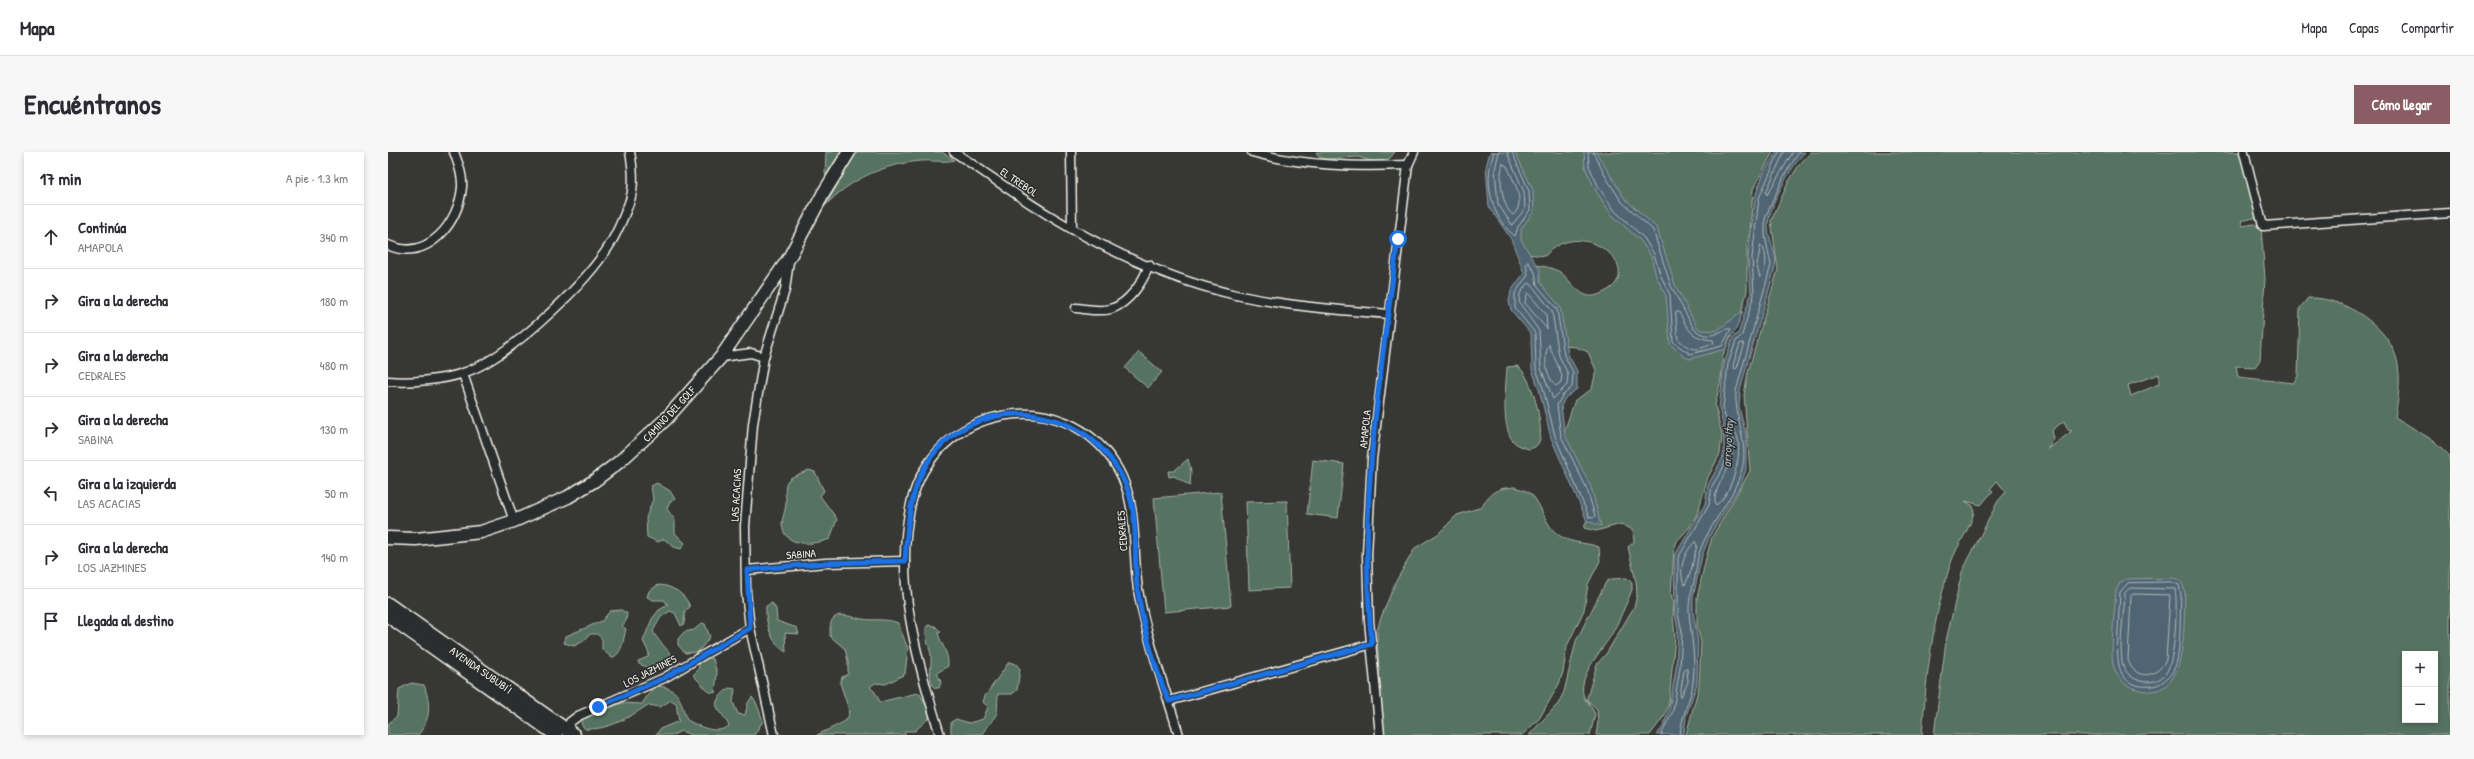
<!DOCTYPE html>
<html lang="es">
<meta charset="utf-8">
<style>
:root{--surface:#fff;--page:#f7f7f7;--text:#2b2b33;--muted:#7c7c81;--line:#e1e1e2;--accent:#8a5d65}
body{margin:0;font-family:"Patrick Hand",sans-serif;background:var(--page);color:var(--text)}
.controls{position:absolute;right:12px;bottom:12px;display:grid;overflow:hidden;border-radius:0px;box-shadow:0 2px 6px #0003}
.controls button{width:36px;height:36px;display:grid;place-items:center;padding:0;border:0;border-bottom:1px solid var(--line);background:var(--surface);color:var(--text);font:20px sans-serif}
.stop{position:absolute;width:12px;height:12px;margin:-9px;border:3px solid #1a73e8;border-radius:50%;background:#fff}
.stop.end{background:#1a73e8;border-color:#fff;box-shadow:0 1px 4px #0008}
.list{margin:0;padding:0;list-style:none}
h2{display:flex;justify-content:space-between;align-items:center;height:52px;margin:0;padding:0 16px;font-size:17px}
h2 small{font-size:13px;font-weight:400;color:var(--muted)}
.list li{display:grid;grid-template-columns:26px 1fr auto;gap:12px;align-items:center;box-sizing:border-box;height:64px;padding:0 16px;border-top:1px solid var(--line)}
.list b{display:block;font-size:15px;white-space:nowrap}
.list p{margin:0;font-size:13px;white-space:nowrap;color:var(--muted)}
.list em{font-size:13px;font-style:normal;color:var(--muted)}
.icon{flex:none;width:22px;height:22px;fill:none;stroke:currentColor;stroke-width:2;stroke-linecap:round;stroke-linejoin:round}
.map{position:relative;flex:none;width:2062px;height:583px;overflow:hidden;border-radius:0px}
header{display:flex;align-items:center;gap:24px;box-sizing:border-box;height:56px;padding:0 20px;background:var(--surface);border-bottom:1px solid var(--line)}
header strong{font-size:19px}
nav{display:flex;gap:22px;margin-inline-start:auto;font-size:14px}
.intro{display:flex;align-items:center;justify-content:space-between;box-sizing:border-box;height:96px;padding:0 24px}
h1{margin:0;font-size:28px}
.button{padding:10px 18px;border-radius:0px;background:var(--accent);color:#fff;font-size:14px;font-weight:700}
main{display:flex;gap:24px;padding:0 24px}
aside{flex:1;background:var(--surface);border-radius:0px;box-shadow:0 2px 6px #0003}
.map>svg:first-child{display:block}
</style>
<header>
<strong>Mapa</strong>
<nav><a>Mapa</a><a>Capas</a><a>Compartir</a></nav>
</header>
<div class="intro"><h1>Encuéntranos</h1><a class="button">Cómo llegar</a></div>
<main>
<aside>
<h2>17 min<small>A pie · 1.3 km</small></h2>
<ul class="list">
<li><svg class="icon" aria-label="ahead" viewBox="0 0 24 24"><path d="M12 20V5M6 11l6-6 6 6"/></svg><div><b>Continúa</b><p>AMAPOLA</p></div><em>340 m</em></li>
<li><svg class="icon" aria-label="right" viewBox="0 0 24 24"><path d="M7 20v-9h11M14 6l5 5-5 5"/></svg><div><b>Gira a la derecha</b></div><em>180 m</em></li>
<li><svg class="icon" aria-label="right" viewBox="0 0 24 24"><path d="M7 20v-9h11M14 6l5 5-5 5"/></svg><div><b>Gira a la derecha</b><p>CEDRALES</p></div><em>480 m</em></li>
<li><svg class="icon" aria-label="right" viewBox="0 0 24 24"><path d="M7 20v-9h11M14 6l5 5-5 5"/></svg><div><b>Gira a la derecha</b><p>SABINA</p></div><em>130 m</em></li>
<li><svg class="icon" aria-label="left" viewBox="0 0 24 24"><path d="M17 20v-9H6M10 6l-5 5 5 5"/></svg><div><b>Gira a la izquierda</b><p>LAS ACACIAS</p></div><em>50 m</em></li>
<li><svg class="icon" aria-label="right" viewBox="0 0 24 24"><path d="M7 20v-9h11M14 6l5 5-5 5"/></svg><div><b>Gira a la derecha</b><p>LOS JAZMINES</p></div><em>140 m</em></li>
<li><svg class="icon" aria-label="arrive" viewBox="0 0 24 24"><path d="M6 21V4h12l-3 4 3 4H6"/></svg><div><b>Llegada al destino</b></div></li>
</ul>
</aside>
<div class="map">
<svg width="2062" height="583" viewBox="0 0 2062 583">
<rect width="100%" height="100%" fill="#373735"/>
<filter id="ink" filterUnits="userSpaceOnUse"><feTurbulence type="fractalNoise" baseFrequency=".025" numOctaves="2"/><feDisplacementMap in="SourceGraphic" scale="8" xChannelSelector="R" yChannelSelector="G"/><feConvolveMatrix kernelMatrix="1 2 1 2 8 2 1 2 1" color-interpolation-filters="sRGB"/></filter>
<g filter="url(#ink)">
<g fill="#577260" stroke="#a6b2a4" fill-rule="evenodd">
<path d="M438 0H453L438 23 437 22Z"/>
<path d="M469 0H554L566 8C557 11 543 8 533 9 496 12 462 27 437 54Z"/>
<path d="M928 0H1007L1001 7 989 11 970 5 938 7 931 5Z"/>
<path d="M1103 0H1385L1365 37 1362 80 1359 91V139L1353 162 1335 203 1333 227 1327 253 1334 283 1332 302 1320 325 1310 360 1301 376 1289 389 1286 398 1283 443 1286 451 1285 465 1287 484 1281 551 1277 563 1262 583H1208L1210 570 1209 557 1199 548 1207 562 1202 583H1141L1170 552 1176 540 1188 489 1218 430 1223 427 1239 426 1244 431V438C1239 450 1229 474 1222 485 1212 501 1185 529 1198 549L1209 512 1218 502 1246 455 1249 443 1248 430 1240 395 1246 390 1245 378 1233 372 1208 379 1196 376 1201 361 1174 286 1187 248 1204 237 1208 218 1200 200 1188 195 1175 194 1143 118 1148 113C1156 114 1165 116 1172 120 1182 127 1191 146 1206 144 1211 143 1219 139 1223 136 1254 111 1190 64 1157 104L1138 102Z"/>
<path d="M1423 0H1851L1870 65 1853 69 1855 74 1866 72 1873 76 1877 126 1872 208 1867 215 1848 214 1850 225 1906 231 1910 224 1912 156 1920 146C1955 144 2005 176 2010 213 2013 231 2010 247 2007 265L2046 289 2062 304V583H1546L1558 489 1574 420 1610 349 1618 340 1609 329 1602 337 1605 339 1593 353 1577 349 1585 354 1586 360C1582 377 1570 392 1564 408 1545 463 1538 525 1534 583H1298L1311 534 1313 490 1309 474V446L1318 406 1324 385 1362 319 1356 243 1360 220 1390 117 1383 69 1401 29 1411 13ZM1771 222V232L1743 244 1740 233ZM1676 269 1680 278 1684 279 1659 298 1666 287 1664 278ZM2017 502H2047V568H2017Z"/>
<path d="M751 200 774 220 760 236 737 216Z"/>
<path d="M1129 214C1143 221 1157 275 1151 290 1149 294 1146 296 1141 297 1137 296 1131 294 1127 291 1112 278 1118 234 1119 215Z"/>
<path d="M800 307 803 319 802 334 786 324 781 325 780 319H786Z"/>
<path d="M925 308 956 312 950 366 919 362Z"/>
<path d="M421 318 427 320 436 339 432 344 449 367 442 387C426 393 395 396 394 372 394 365 398 358 398 351 398 343 395 333 401 327 406 323 415 321 421 318Z"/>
<path d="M269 331 282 339 287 347 282 350 279 357 287 368V381L297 391 293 397 286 395 276 387 270 390 259 385 258 366 265 347 263 334Z"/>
<path d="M1127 335C1131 337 1138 338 1142 341 1155 353 1156 374 1172 384 1184 392 1198 390 1211 395L1212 409 1200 432 1196 458 1179 494 1175 520 1171 532 1151 567 1134 583H996L995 577 986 568 985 556 992 544 989 480 992 468 1007 431 1027 396 1050 382 1069 363 1094 355C1102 339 1110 336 1127 335Z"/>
<path d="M833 340 843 454 776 460 766 346Z"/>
<path d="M899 349 902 436 861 438 858 350Z"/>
<path d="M270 433C283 433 298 442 302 455L297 459 296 472 293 474 287 461 282 459 273 465 265 479C270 491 282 497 287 510 277 519 262 517 251 512L250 509 260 505 261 501 255 489 264 467 271 458 280 453 276 448H265L259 445 261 439Z"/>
<path d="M384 451 388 457 389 469 409 476 411 482 397 481 398 500C383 492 377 470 378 454Z"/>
<path d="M233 458 239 461 238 469 234 474 238 477C235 488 235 501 224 506L214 497V487L209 482H202L196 489 186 494 176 491 178 484 214 469 222 459Z"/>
<path d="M452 463C460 463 467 466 474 467 487 469 498 466 510 471L520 497 517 522 498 532 487 531 482 535 487 540 492 550 529 541 532 542 544 563 527 579H517V583H429C468 564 465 571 452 531L454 525 460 522V509L457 497 442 484C442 474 441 466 452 463Z"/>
<path d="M314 471 317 472 322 485 310 500 297 501 290 493V487L296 480 306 478Z"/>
<path d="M540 473 547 474 553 480 550 481C553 493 561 500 560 514L549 521 553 530 551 536H547C539 530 544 513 543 503 541 493 537 486 538 476Z"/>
<path d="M318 505 325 507 329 521 327 541 321 540 305 523 310 518 312 508Z"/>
<path d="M621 510 628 512 632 517 629 538 624 542H610L609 562 594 582 563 583V570L568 567 581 571 595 567 600 555 595 550 597 544Z"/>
<path d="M23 531 36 533C43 552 43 567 30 583H0V572L9 564 11 537Z"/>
<path d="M272 534C294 539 291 548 299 568 312 575 329 583 341 574 332 554 318 555 341 536L347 537 345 550 350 562 357 563 360 551 364 545 368 550 375 569 366 583H303L293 579 285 583H268L272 577 291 569 288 551 283 548 272 555 260 553C240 566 221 578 197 577L193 572 195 566 234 551 254 552 265 535Z"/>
</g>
<g fill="#4f6573" stroke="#919da2">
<path d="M1102 0H1127L1145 38 1146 59 1133 77V88L1152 118V130L1172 155 1180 202 1189 219V237L1177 246 1173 254 1177 283 1203 335 1213 374 1199 369 1163 286 1151 237 1144 218 1143 182 1123 158 1121 150 1123 139 1136 121 1123 87 1101 55 1098 15Z"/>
<path d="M1196 0H1208L1237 47 1269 76 1287 133 1309 175 1313 178 1328 179 1355 159 1347 180 1341 186 1338 197 1301 207 1294 203 1282 192 1278 144 1268 124 1263 104 1253 89 1223 62 1208 39 1197 15Z"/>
<path d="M1388 0H1417C1403 14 1379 57 1380 76 1381 89 1390 103 1387 115 1377 157 1362 198 1352 239L1351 255 1358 283V318L1352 334 1322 383 1314 404 1305 446V460L1310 489 1309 532 1298 564 1296 582 1268 583 1275 575 1281 558 1288 516 1290 478 1287 463 1286 405 1317 352 1320 333 1334 307 1336 300 1335 273 1331 256 1336 212 1345 185 1350 182 1363 142 1360 105 1367 45 1376 20Z"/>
<path d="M1785 426C1794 428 1795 432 1797 441 1795 473 1802 553 1748 537 1736 534 1728 524 1725 512 1722 498 1727 455 1728 439L1732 431 1738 427Z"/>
</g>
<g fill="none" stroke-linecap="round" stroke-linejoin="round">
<g stroke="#b2b9b9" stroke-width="1">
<path d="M1106 0C1105 5 1103 10 1102 15 1098 39 1107 70 1127 84L1130 75 1142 58 1141 39 1124 0"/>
<path d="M1111 0 1107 17 1110 52 1124 73 1137 57 1136 40 1119 0"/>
<path d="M1200 0 1201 14 1211 36 1227 59 1256 86 1266 102 1272 122 1282 143 1285 190 1302 202 1334 194 1343 177C1334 175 1323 192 1306 177L1283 134 1265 78 1234 50 1219 27 1205 0"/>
<path d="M1396 0 1378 40 1379 43 1405 0"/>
<path d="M1115 12 1119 14C1125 28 1139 51 1125 63 1114 56 1110 23 1115 12Z"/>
<path d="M1373 93C1380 99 1379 120 1372 126L1369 114Z"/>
<path d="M1140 110 1147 120 1149 133 1169 157 1176 203 1185 220 1184 235 1174 244 1169 253 1173 284 1199 337 1207 364 1205 366 1201 365 1167 284 1155 236 1148 217 1147 181 1127 156V141L1140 123 1138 112Z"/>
<path d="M1140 131 1143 132 1164 159 1171 204 1180 222 1179 233 1165 247 1153 216 1151 179 1131 150 1132 142Z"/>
<path d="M1140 141 1158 162 1159 177 1137 151Z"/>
<path d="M1288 160H1291C1301 179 1303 186 1325 188L1326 191C1309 199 1303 200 1290 187Z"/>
<path d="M1355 191 1356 194 1349 216 1347 217 1345 213 1352 192Z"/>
<path d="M1161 193 1174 223 1173 230 1168 234C1159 227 1154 203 1161 193Z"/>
<path d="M1346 278C1359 292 1344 344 1328 353 1322 342 1342 316 1344 302 1346 295 1344 287 1344 280Z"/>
<path d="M1307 390 1309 393 1303 419 1297 433C1289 421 1296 399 1307 390Z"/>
<path d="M1784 430 1791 433 1793 442C1792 459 1793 497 1788 512 1785 522 1776 532 1765 534 1726 538 1729 507 1730 479 1731 466 1731 453 1732 440L1740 431Z"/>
<path d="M1742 436 1787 437C1790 453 1787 509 1778 521 1766 538 1736 529 1734 509 1731 487 1736 463 1737 441Z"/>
<path d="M1745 442 1782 443 1778 508C1769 526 1747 529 1740 508L1743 444Z"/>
<path d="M1299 517 1300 530 1293 545 1292 543 1296 519Z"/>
<path d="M1273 583 1285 559 1292 516 1294 479 1290 462V406L1321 353 1324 334 1334 318 1340 301 1339 273 1335 256 1340 212 1348 189 1354 183 1366 143 1364 106 1371 46 1391 0"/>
<path d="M1292 583C1293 564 1303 548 1305 530 1308 506 1303 484 1301 461 1300 445 1306 434 1308 419 1309 413 1309 407 1311 401 1321 371 1346 348 1354 317 1361 292 1346 265 1348 239L1383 113 1377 84V66L1396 24 1411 0"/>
</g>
<defs>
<g id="street">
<path d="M566 0C598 21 629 44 662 64 718 98 783 128 848 143 898 154 950 158 1001 162"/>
<path d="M683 0 684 77"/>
<path d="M864 0C914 14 968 15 1020 13"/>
<path d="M1856 0 1875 74 2062 61"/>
<path d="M0 93C39 111 71 71 74 35 75 23 70 11 66 0"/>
<path d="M688 156C699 157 711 160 723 157 741 151 755 130 761 113"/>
<path d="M333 205 363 201 376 205"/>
<path d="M75 222 126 369"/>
<path d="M0 229C21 231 56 228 75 221 119 207 191 138 217 100 227 86 235 67 241 51 247 36 245 16 242 0"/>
<path d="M359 418 438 411 517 409"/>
<path d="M781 549 984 492"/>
<path d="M179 583 182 570 190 564 276 526 362 476"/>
<path d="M386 583 362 476 358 440 357 374 365 272 376 205 397 138 401 109"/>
<path d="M552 583C530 509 505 430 523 352 545 253 678 227 730 317 752 356 743 401 751 443 760 491 777 536 791 583"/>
<path d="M992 583 981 469 979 403 984 307 1020 13 1026 0"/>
</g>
<g id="secondary">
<path d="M0 386 28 387 93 380 126 369 180 345 206 329 231 310 278 267 333 205 401 106 435 42 461 0"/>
<path d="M0 452 186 583"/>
<path d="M0 464 168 583"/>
</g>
</defs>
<use href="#street" stroke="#f4f1e8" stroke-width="11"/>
<use href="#secondary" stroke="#f4f1e8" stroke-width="15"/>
<use href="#street" stroke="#2a2d2e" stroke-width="8"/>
<use href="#secondary" stroke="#2a2d2e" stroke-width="12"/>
</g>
</g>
<g fill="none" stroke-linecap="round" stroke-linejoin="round" filter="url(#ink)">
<path stroke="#1a73e8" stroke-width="5" d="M210 555 276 526 362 476 359 418 438 411 517 409C520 355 526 301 580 274 606 261 632 259 659 266 704 276 737 313 745 358 749 382 746 408 749 433 754 470 766 516 781 549L984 492C969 358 993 220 1010 87"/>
</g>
<g text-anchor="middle" stroke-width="3" stroke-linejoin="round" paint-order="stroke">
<g font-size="11" fill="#f4f1e8" stroke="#2a2d2e">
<text transform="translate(631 30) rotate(34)" y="4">EL TREBOL</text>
<text transform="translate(281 262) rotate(-47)" y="4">CAMINO DEL GOLF</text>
<text transform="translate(977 277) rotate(-84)" y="4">AMAPOLA</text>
<text transform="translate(348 343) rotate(-87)" y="4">LAS ACACIAS</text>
<text transform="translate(734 379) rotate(-94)" y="4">CEDRALES</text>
<text transform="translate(413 402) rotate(-5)" y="4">SABINA</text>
<text transform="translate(93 518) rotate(35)" y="4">AVENIDA SUBUBI'I</text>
<text transform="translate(262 519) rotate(-27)" y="4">LOS JAZMINES</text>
</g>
<g font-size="12" font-style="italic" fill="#b2b9b9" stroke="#2a2d2e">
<text transform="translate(1340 291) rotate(-87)" y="4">arroyo Itay</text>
</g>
</g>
</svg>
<div class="controls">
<button>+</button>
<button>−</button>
</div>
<div class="stop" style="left:1010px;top:87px"></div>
<div class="stop end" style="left:210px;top:555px"></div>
</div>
</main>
